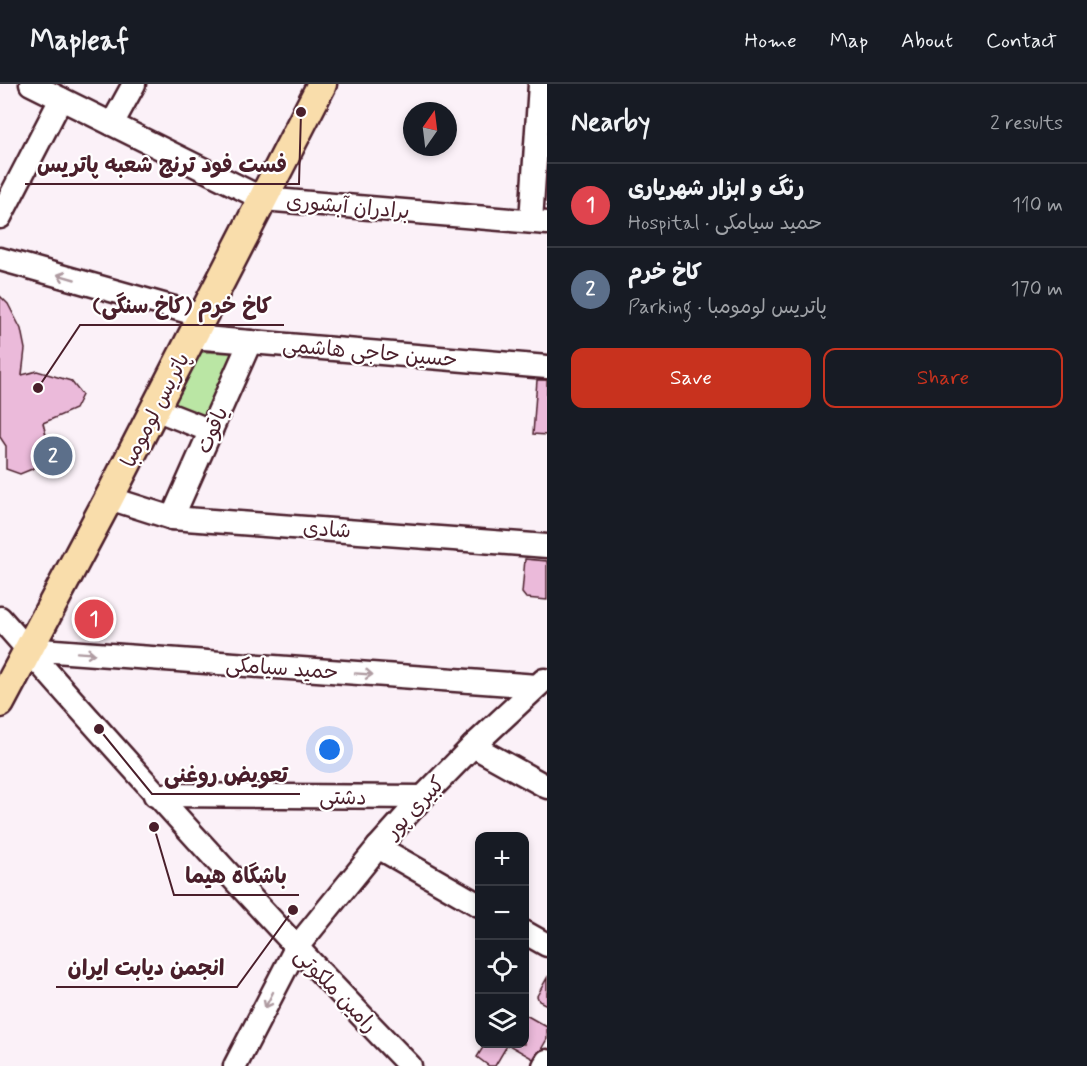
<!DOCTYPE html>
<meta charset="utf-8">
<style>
:root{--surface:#171b24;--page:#242831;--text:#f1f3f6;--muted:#9ea1a6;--line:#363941;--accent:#c8321e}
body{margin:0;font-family:Mynerve,"Playpen Sans Arabic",sans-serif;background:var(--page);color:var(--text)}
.controls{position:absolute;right:18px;bottom:18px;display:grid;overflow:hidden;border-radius:12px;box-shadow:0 3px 9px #0003}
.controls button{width:54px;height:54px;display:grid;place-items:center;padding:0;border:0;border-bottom:2px solid var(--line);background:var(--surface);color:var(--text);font:30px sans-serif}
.compass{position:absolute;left:403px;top:18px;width:54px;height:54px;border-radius:50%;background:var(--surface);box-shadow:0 3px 9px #0003;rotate:14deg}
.you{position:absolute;left:330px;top:666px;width:21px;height:21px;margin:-15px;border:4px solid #fff;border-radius:50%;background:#1a73e8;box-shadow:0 0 0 9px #1a73e833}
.badge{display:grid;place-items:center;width:39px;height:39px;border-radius:50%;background:var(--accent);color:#fff;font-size:20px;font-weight:700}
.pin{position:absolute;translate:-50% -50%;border:3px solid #fff;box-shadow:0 2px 6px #0006}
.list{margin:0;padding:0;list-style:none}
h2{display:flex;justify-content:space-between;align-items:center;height:78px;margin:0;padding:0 24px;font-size:26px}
h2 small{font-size:20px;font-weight:400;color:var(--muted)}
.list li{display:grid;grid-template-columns:39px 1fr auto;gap:18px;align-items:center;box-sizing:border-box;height:84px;padding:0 24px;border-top:2px solid var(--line)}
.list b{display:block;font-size:22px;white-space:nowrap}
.list p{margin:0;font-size:20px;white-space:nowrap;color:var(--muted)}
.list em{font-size:20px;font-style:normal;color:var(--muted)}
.actions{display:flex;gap:12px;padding:18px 24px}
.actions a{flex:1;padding:14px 0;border:2px solid var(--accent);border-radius:12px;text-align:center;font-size:21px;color:var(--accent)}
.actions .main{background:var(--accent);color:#fff}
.icon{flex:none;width:33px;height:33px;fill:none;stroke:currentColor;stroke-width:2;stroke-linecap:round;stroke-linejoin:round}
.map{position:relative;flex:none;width:547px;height:982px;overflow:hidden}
header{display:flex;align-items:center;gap:36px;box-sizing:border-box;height:84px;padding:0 30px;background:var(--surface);border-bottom:2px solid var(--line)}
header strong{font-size:28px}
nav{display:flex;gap:33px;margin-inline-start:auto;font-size:21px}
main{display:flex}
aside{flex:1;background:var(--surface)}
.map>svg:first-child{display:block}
</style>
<header>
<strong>Mapleaf</strong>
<nav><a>Home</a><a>Map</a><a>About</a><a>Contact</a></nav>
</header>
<main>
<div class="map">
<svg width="547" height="982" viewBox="0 0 547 982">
<rect width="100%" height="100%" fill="#fbf1f8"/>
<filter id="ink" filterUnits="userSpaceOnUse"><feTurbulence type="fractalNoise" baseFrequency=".0167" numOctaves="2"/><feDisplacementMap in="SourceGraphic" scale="12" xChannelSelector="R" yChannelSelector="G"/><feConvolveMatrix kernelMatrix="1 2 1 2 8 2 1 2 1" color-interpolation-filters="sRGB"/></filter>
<g filter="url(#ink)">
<path fill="#bae6a4" stroke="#828268" stroke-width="1.5" d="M200 268 237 269 205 336 170 323Z"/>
<g fill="#ebbada" stroke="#4a1f2b" stroke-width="1.5">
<path d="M0 212 8 220 21 245 25 265 22 291 37 287 71 297 82 311 75 325 43 339 47 355 42 375 32 385 20 390 6 385V362L0 353Z"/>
<path d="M537 296H547V351L533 350Z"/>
<path d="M525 475 547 477V516L526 514 522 509Z"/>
<path d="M547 894V921L539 917 537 912Z"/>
<path d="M524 930 547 943V955L535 976 507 960H524Z"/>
<path d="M485 960H508L495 982H489L477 973Z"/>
</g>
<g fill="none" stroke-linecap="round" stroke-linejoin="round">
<defs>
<g id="minor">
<path d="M31 0 263 115 547 139"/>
<path d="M112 40 134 0"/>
<path d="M0 133 61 15"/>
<path d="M531 137 540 0"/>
<path d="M0 175 203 232"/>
<path d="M192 253 547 283"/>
<path d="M155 325 211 347"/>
<path d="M109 414 172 434 547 462"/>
<path d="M172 434 250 258"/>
<path d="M0 534C133 686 269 837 410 982"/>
<path d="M27 565 537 602"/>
<path d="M473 662 547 703"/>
<path d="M155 711 423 713"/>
<path d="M378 763 479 821"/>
<path d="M524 848 547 861"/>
<path d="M235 982 296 864 378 763 423 713 473 662 544 596"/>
<path d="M544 982 547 977"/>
</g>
<path id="major" d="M0 619 109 414 322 0"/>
</defs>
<use href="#minor" stroke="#4a1f2b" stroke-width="27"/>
<use href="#major" stroke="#4a1f2b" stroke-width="33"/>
<use href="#minor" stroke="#fff" stroke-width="22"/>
<use href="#major" stroke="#f9ddab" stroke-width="28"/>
</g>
<defs><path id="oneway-shaft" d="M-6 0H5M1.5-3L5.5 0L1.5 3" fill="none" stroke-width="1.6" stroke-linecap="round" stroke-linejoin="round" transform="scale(1.5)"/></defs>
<g stroke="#ae9aa0">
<use href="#oneway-shaft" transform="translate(66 193) rotate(-164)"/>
<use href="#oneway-shaft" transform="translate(86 569) rotate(4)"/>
<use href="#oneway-shaft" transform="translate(364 590) rotate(4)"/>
<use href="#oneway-shaft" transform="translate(269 916) rotate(117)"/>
</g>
</g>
<g text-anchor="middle" stroke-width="4.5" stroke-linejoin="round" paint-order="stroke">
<g font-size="21" fill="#4a1f2b" stroke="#fff">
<text transform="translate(348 122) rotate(5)" y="7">برادران آبشوری</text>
<text transform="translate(370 268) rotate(5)" y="7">حسین حاجی هاشمی</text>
<text transform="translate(155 326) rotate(-63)" y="7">پاتریس لومومبا</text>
<text transform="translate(212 346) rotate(-66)" y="7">یاقوت</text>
<text transform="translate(327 445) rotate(4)" y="7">شادی</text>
<text transform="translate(282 584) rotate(4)" y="7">حمید سیامکی</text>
<text transform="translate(343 713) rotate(1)" y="7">دشتی</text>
<text transform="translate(415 723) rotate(-47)" y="7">کبیری پور</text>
<text transform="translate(336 906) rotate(46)" y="7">رامین ملکوتی</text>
</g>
</g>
<path fill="none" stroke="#4a1f2b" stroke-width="2" d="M301 28L299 100H25M38 304L80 241H284M99 645L152 710H300M154 743L174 811H299M293 826L237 903H56"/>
<g fill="#4a1f2b" stroke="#fff" stroke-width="2">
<circle cx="301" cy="28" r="6"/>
<circle cx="38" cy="304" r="6"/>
<circle cx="99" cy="645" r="6"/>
<circle cx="154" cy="743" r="6"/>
<circle cx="293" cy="826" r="6"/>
</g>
<g font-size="22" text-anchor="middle" font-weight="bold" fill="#4a1f2b" stroke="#fff" stroke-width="4.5" stroke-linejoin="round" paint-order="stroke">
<text x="162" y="88">فست فود ترنج شعبه پاتریس</text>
<text x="182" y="229">کاخ خرم (کاخ سنگی)</text>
<text x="226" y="698">تعویض روغنی</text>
<text x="236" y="799">باشگاه هیما</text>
<text x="146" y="891">انجمن دیابت ایران</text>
</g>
</svg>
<div class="controls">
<button>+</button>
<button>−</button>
<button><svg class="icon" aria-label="locate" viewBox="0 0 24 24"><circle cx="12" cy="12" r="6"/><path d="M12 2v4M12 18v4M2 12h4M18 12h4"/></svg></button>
<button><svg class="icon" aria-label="layers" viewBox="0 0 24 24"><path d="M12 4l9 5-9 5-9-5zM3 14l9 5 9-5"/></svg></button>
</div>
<svg class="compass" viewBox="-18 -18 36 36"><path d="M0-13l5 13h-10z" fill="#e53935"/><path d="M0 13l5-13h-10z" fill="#9ea1a6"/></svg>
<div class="you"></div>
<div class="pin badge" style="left:94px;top:535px;background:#e0444e">1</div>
<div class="pin badge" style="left:53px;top:372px;background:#5c6f8a">2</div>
</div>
<aside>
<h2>Nearby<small>2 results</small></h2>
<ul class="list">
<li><span class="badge" style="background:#e0444e">1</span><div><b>رنگ و ابزار شهریاری</b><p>Hospital · حمید سیامکی</p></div><em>110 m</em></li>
<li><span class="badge" style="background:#5c6f8a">2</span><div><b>کاخ خرم</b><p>Parking · پاتریس لومومبا</p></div><em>170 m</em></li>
</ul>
<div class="actions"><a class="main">Save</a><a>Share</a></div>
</aside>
</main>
